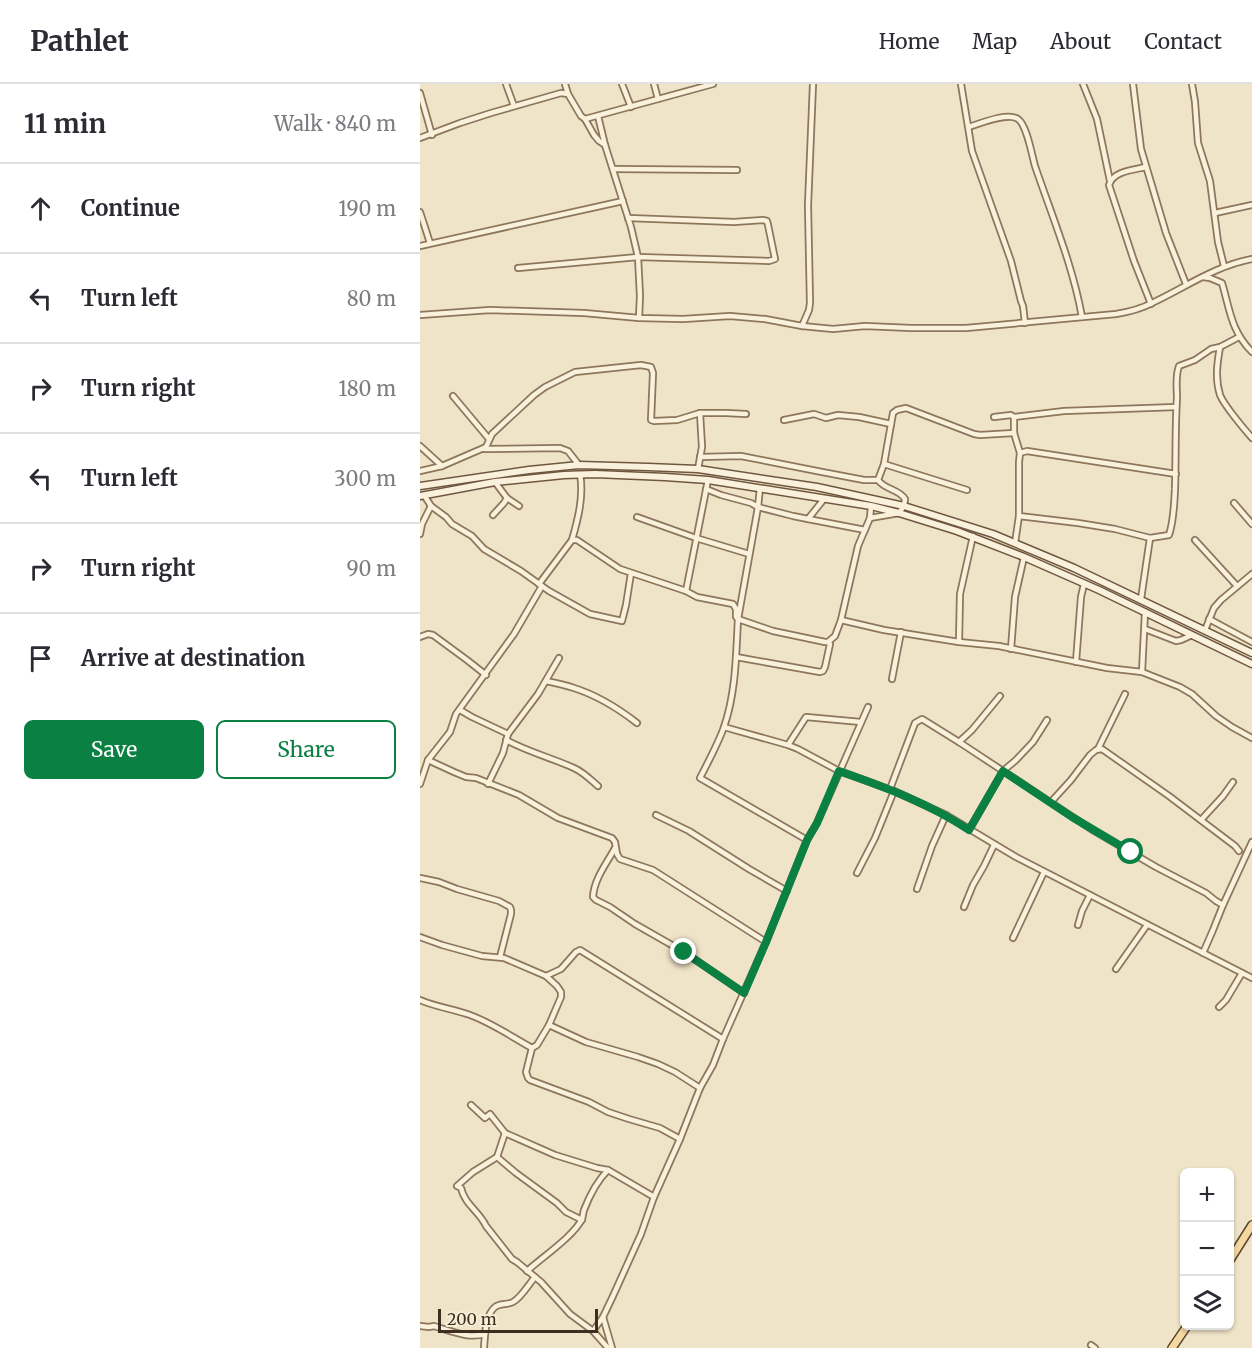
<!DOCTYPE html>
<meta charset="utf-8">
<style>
:root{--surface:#fff;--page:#f7f7f7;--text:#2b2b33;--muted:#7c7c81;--line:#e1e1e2;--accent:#0b8043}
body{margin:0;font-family:Merriweather,serif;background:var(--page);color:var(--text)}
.controls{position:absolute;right:18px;bottom:18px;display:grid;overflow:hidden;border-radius:9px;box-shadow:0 2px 4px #0004}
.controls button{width:54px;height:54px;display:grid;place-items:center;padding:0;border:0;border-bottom:2px solid var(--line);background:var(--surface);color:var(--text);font:30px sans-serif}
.scale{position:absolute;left:18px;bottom:15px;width:160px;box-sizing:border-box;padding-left:6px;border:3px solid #3d2e20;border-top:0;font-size:16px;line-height:21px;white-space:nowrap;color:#3d2e20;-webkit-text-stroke:4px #f7eed8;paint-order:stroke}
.stop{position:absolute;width:18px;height:18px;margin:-14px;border:4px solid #0b8043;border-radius:50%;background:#fff}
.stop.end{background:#0b8043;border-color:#fff;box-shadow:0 2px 6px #0008}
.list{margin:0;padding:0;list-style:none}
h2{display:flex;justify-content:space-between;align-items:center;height:78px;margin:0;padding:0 24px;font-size:26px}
h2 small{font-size:20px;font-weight:400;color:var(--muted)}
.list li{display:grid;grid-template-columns:39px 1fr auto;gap:18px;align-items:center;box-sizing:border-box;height:90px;padding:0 24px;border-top:2px solid var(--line)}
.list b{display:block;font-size:22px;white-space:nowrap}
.list em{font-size:20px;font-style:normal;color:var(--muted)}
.actions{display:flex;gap:12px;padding:18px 24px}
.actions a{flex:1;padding:14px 0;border:2px solid var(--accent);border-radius:9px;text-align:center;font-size:21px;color:var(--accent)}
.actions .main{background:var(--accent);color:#fff}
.icon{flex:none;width:33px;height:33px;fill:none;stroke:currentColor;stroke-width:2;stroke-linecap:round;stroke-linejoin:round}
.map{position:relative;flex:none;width:832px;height:1264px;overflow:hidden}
header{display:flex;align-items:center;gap:36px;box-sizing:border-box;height:84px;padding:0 30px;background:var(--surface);border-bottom:2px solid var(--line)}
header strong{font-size:28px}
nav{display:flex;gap:33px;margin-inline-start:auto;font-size:21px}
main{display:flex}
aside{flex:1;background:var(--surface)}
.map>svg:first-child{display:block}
</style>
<header>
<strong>Pathlet</strong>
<nav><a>Home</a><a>Map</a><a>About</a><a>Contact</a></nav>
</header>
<main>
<aside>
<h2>11 min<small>Walk · 840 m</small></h2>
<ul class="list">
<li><svg class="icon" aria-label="ahead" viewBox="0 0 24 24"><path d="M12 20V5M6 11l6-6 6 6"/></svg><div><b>Continue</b></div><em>190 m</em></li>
<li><svg class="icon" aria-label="left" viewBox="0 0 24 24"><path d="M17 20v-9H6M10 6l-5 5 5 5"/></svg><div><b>Turn left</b></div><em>80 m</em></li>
<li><svg class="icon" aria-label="right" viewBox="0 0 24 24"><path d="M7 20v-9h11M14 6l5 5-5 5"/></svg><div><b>Turn right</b></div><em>180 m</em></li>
<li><svg class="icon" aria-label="left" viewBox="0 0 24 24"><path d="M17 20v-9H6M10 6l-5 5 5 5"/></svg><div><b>Turn left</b></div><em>300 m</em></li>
<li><svg class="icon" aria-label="right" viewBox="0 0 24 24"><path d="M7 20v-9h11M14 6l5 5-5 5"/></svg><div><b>Turn right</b></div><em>90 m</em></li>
<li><svg class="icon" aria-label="arrive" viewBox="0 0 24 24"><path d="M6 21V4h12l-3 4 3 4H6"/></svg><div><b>Arrive at destination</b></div></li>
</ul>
<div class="actions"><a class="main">Save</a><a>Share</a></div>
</aside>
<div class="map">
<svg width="832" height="1264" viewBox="0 0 832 1264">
<rect width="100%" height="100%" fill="#f0e4c8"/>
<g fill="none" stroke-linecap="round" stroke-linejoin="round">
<defs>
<g id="minor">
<path d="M86 0 94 22"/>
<path d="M145 0 148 10"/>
<path d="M202 0 211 23"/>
<path d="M234 0 238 15"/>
<path d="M541 0 552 67 591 177 601 217 603 222 605 239"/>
<path d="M663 0 677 35 690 97"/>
<path d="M713 0 721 65 746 149 766 200"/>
<path d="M772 0 775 18 778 59 790 97 798 158 804 182"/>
<path d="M0 9 12 51"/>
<path d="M178 32 185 61 211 143 218 173 220 212 219 234"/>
<path d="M165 35 293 0"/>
<path d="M549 43C561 39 588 28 598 35 607 41 612 72 615 82 632 132 653 182 662 233"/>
<path d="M0 54 40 39 71 29 141 9 148 10 161 32 165 35 174 51 179 57 185 61"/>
<path d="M726 83C713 86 693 87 689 101L714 177 731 220"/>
<path d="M193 85 317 86"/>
<path d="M0 128 10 159"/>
<path d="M795 129 832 121"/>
<path d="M0 162 203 117"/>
<path d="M98 184 218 173 349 177 355 175 348 141 347 137 343 136 314 138 208 134"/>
<path d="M783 193 790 194 802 199C810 226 811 247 832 268"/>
<path d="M0 231 70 226 164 229 219 234 263 235 310 232 345 235 382 242 413 245 445 242 491 244H546L696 230C708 228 721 225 732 219 766 203 795 182 832 175"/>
<path d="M382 242 389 226 390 219 388 121 393 0"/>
<path d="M800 263C797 280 795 295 800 311 804 321 824 345 832 354"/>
<path d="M33 312 69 355"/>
<path d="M574 333 591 331 594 333 644 327 756 323"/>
<path d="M594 333V349L600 369"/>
<path d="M364 336 394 330 406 334 418 331 439 333 471 340"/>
<path d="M0 362 22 382"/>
<path d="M64 365 140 364 148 367 159 381"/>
<path d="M280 373 321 372 402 388 444 396H458"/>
<path d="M278 385 282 363 280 329H306L326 330"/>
<path d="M0 387 22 382 66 363 72 350 114 311 125 303 155 288 221 281 231 283 233 289 231 336 234 337 257 336 280 329"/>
<path d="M756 390 607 367 600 369 599 378V432L658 439 695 445 730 454 749 451C754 436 754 421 755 405 756 375 755 344 757 314 757 303 755 293 759 282L775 276 791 265 800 263 819 253"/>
<path d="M75 398 87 414 99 422"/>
<path d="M286 405 301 411 331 419 338 423 373 432 388 435 404 415"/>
<path d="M547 406 464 380 473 329 477 326 486 324 554 350 560 351 594 349"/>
<path d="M814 419 832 440"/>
<path d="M73 431 84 419 87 414"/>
<path d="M217 433 276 454 329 470"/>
<path d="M450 434 479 429 484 422 485 415C479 405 465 406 458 396L464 380"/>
<path d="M388 435 445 446"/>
<path d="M0 450 2 440 11 422"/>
<path d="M152 456C158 435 164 412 160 390"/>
<path d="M775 456 817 502"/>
<path d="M595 459 599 432"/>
<path d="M211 489 206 521 202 537 170 530 129 507 119 500 152 456H157L200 485 266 507 277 513 313 520 316 525V533L318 535 338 423 340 404"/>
<path d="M266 507 288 396"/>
<path d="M721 515 730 454"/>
<path d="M789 535 832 558"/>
<path d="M421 536 464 546 539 558 579 562 687 584 722 588 760 603 772 610 796 632 812 643 832 654"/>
<path d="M725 545 756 557 761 556 772 551"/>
<path d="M785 546 794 524 801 516 832 490"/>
<path d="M0 553 8 550 13 551 47 576 66 591"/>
<path d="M539 558 540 510 553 452"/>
<path d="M591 565 595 513 604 473"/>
<path d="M316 573 400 588 403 587 405 583 410 560 408 558"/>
<path d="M656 578 661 513 664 500"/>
<path d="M722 588 725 528"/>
<path d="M472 595 481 548"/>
<path d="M126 597C136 599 145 601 154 604 176 611 199 625 217 639"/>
<path d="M40 626 52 633 88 650"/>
<path d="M304 643 368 661 378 665 419 687 474 707 526 731 596 773 832 894"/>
<path d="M86 656C108 668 132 674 154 684 163 688 170 695 178 702"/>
<path d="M539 658 552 646 580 612"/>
<path d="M368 661 386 633 441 638"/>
<path d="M678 665 705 610"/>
<path d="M8 676 34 688 46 693 56 694 99 711 138 734 192 754 195 758 197 770 200 775 233 786 346 858"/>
<path d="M0 700 8 676 30 648 36 630 94 550 122 502 101 487 64 465 52 452 32 440 26 433 11 422 4 411"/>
<path d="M68 700 83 669 88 650 118 610 139 574"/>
<path d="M470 705 495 639 502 635 539 658 671 745 736 783 786 809 796 817 803 821"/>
<path d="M631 718 651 696 670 671 676 666 682 665 749 712 815 762 819 767"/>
<path d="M236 731 269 747 329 785 367 807"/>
<path d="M781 736 803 712 813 698"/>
<path d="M549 746 583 687 596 676 613 658 627 636"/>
<path d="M387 756 280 694C288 678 298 660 304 643 316 608 316 571 318 535L353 547 405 558H408L415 552 421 536 438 462 450 434 451 422"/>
<path d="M195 764C187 779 174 795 173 813L176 816 190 823 215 840 264 868 324 909"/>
<path d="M437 789 455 754 474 707"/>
<path d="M0 794 19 798 37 805 79 817 90 823 91 826V830L80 873"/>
<path d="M497 805 512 762 526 731"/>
<path d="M544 823 553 801 564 782 574 761"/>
<path d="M658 841 662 827 670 811"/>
<path d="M0 853 22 861 62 872 84 874 126 892 137 902 141 908V913L129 941 117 961 112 964 106 988 108 994 110 996 169 1018 188 1028 209 1035 240 1044 260 1055"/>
<path d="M593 854 624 788"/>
<path d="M783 869 793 846 803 821 832 758"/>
<path d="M696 885 727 841"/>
<path d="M126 892 141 885 156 868 160 866 303 955"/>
<path d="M0 916C16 923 33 925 50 931 72 939 92 953 112 964"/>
<path d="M799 923 806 916 822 889"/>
<path d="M129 941 166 958 218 973 238 980 255 988 280 1004"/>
<path d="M51 1021 65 1034 70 1030 85 1049 135 1071 177 1084 188 1086 234 1113"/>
<path d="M85 1049 77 1073 53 1088 37 1102 41 1104C45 1121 59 1127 66 1142L92 1175 97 1178 121 1198 150 1230 173 1247 188 1264"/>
<path d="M77 1073 96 1089 137 1119 146 1128 162 1136"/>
<path d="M107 1187C121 1174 154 1152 162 1135 163 1132 163 1129 164 1126 169 1113 178 1096 188 1086"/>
<path d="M183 1233 192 1264"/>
<path d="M0 1242 9 1243 14 1242C31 1247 49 1255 65 1250"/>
<path d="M173 1247 183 1233 193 1212 221 1150 234 1113 260 1055 280 1004 293 981 303 955 346 858 387 756 397 739 448 623"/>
<path d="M671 1261 675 1264"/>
<path d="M64 1264C65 1252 65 1231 75 1223 80 1219 87 1221 93 1218 101 1214 109 1200 115 1193"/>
</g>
<g id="secondary">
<path d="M0 402 109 386 159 381 228 383 278 385 397 403 484 422 573 450 654 484 832 569"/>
<path d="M0 412 75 398 144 391 175 390 245 393 288 396 451 422 479 429 537 447 604 473 679 506 832 580"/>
</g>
<g id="primary">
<path d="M810 1176 832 1141"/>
<path d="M752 1264 767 1242"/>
</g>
</defs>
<use href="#minor" stroke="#8d765c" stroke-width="8"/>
<use href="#secondary" stroke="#6f573f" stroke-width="9"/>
<use href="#primary" stroke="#5b4430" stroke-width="10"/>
<use href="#minor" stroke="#faf1dc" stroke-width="4.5"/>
<use href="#secondary" stroke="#faf1dc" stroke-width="6"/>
<use href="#primary" stroke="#f3d9a0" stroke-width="7"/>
</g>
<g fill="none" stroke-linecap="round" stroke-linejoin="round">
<path stroke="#0b8043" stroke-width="8" d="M264 868 324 909 346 858 387 756 397 739 419 687C465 703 508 719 549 746L583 687 652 733 711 768"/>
</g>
</svg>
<div class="controls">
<button>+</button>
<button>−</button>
<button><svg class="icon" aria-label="layers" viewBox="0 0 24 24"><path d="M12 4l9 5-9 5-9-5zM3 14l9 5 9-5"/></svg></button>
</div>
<div class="scale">200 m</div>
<div class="stop" style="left:711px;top:768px"></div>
<div class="stop end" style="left:264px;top:868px"></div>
</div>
</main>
